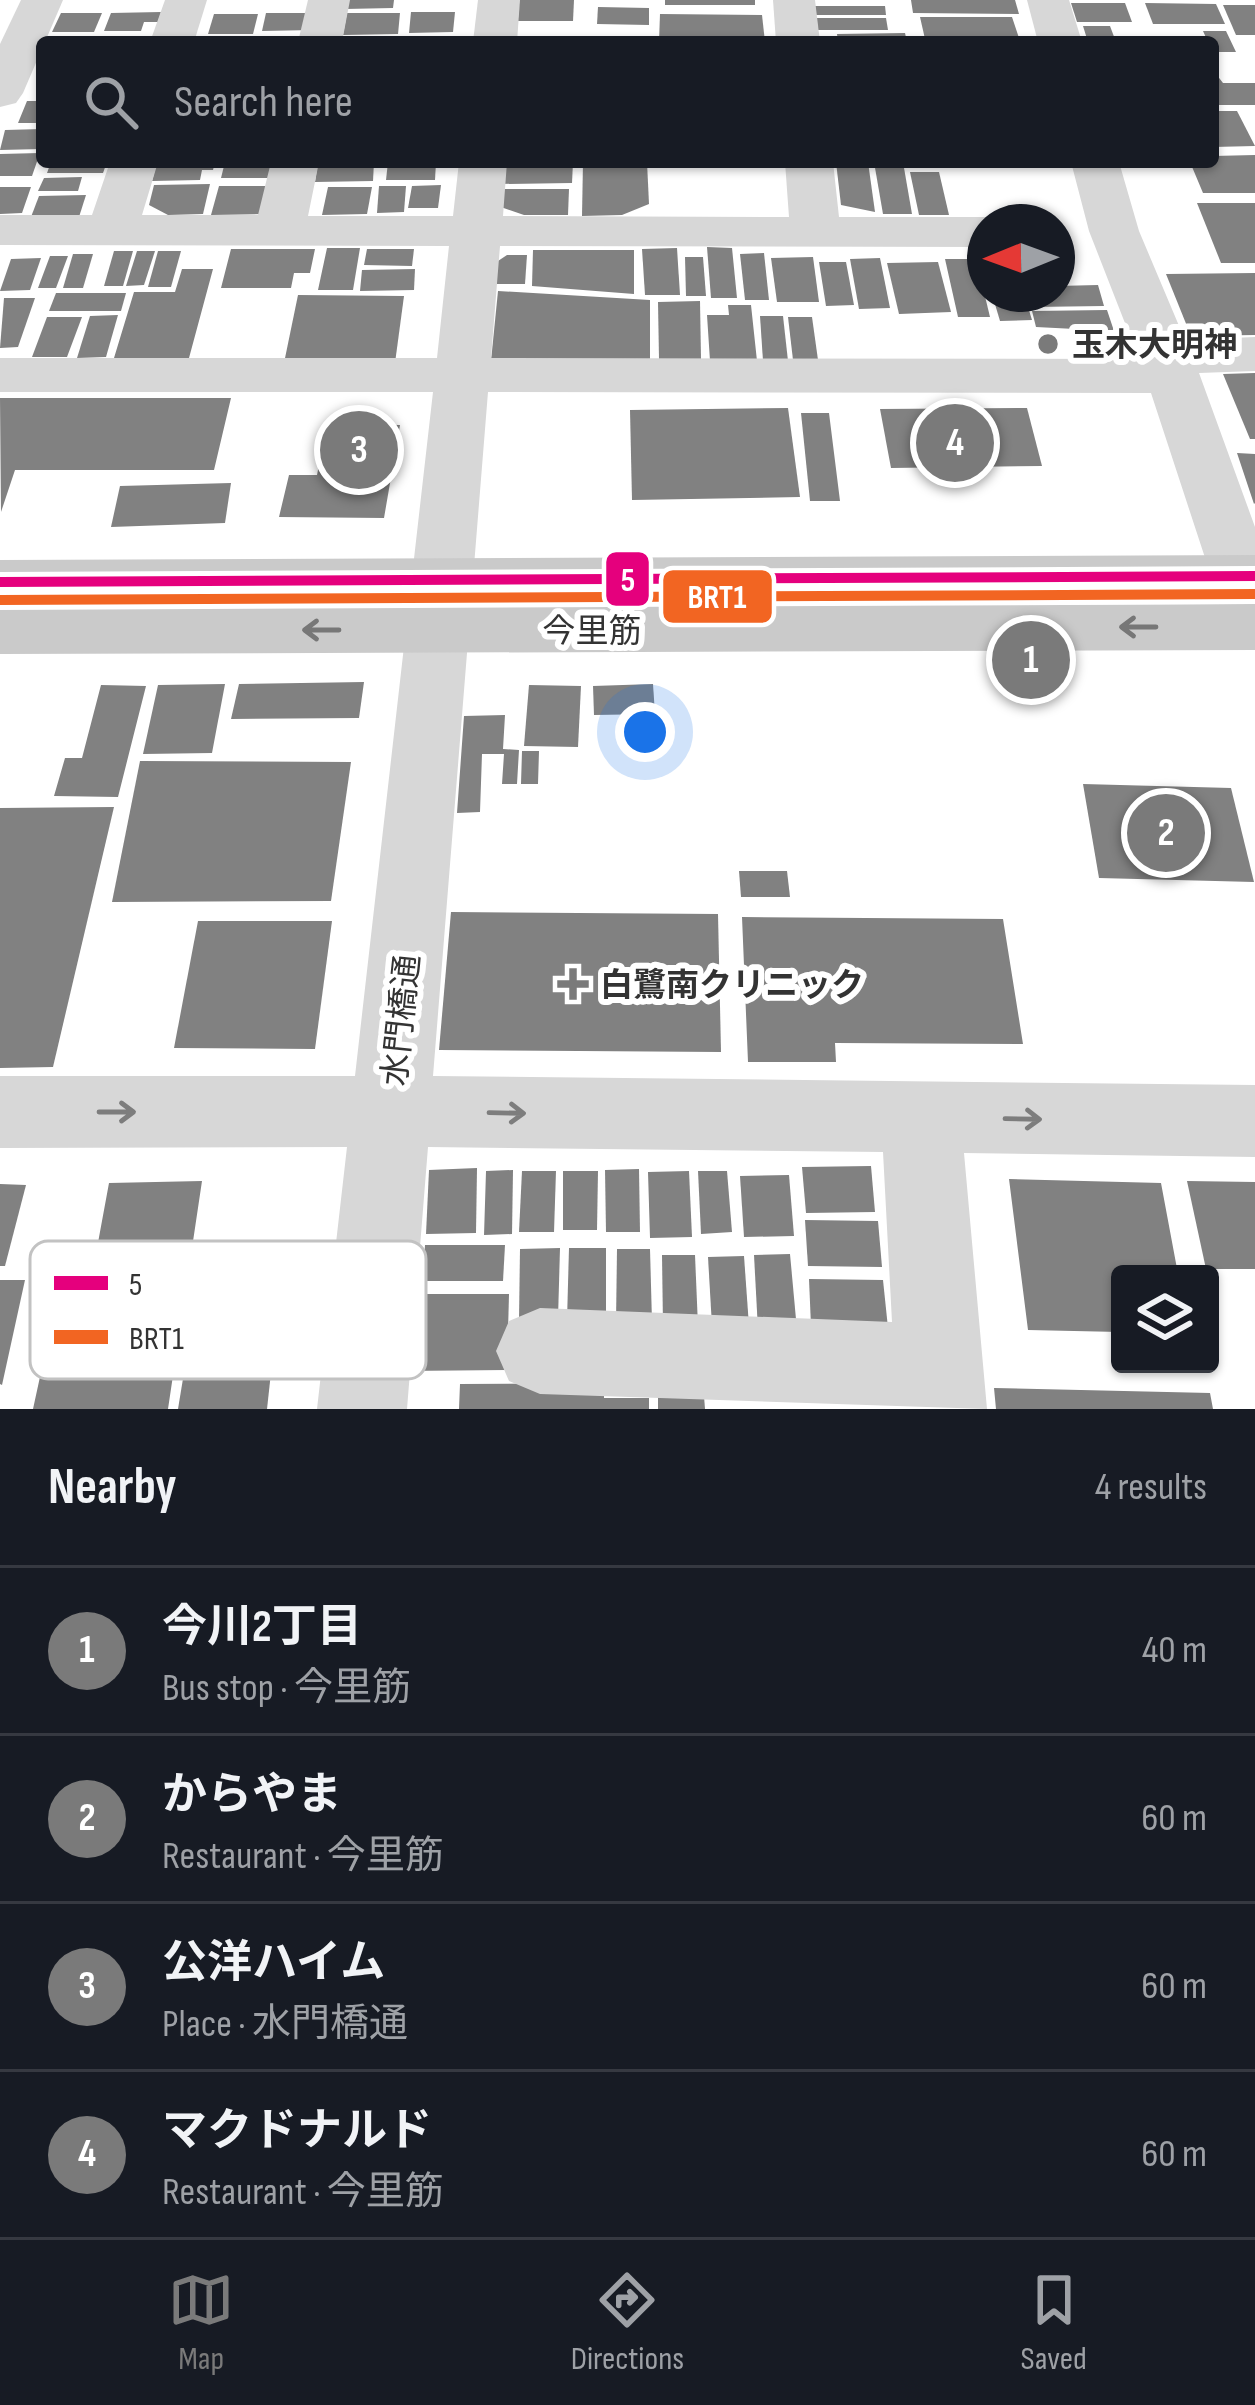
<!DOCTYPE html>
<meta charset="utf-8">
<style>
:root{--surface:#171b24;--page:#20242c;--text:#f1f3f6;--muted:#9ea1a6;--line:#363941;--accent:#7a7a7a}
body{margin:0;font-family:"Sofia Sans Condensed","Noto Sans JP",sans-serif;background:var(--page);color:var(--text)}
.controls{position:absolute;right:36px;bottom:36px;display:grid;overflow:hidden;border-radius:12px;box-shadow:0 3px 9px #0004}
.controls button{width:108px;height:108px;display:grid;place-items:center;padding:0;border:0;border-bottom:3px solid var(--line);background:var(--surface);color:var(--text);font:60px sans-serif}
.compass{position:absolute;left:967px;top:204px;width:108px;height:108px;border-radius:50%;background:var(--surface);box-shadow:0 3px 9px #0004;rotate:269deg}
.you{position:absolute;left:645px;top:732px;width:42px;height:42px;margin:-30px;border:9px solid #fff;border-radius:50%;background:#1a73e8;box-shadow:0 0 0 18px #1a73e833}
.badge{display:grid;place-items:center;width:78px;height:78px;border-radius:50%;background:var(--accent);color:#fff;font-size:39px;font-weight:700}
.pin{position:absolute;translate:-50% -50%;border:6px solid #fff;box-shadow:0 3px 12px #0006}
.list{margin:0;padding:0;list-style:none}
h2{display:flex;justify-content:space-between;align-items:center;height:156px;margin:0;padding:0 48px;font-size:51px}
h2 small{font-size:39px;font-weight:400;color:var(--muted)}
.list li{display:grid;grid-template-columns:78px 1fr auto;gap:36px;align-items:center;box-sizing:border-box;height:168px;padding:0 48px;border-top:3px solid var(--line)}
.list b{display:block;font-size:45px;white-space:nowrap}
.list p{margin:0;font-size:39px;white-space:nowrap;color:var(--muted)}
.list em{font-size:39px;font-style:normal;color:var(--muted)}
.icon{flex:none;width:66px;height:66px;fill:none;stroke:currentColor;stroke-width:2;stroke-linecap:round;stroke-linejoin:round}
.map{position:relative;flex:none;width:1255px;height:1409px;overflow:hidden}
.search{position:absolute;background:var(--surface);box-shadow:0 3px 9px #0004;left:36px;right:36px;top:36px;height:132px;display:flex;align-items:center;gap:30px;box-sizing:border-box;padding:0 42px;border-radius:12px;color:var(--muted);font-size:45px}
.sheet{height:828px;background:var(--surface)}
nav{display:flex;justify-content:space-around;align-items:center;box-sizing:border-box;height:168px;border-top:3px solid var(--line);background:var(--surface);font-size:33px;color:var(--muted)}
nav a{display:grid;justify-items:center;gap:6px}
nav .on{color:var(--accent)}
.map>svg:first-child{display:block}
</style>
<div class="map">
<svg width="1255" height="1409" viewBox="0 0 1255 1409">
<rect width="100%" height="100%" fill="#fff"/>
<g fill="#818181">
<path d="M346 0H394L393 8 345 9Z"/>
<path d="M515 0H574L573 21H513Z"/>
<rect x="665" y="0" width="90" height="5"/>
<path d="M911 0H1015L1019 14 913 13Z"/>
<path d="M1071 3H1125L1132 22H1077Z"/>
<path d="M1145 3 1216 4 1225 24H1153Z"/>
<path d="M1223 5H1255V35H1236Z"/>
<path d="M815 6H885L886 15H816Z"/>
<path d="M598 7 649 8V25L597 24Z"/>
<path d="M161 12 158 22H144L141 31H104L111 13Z"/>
<path d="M411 12H455L453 32 409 33Z"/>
<path d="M61 13H102L94 32H52Z"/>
<path d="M266 13H318L314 30 262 31Z"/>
<path d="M347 13H400L398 34 343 35Z"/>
<path d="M214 14H258L253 34H208Z"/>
<path d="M660 14 762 15 765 42H659Z"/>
<path d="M920 17H1012L1019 38 925 39Z"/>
<path d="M814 18H886L888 30H815Z"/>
<path d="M1083 26H1110L1116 42H1088Z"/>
<path d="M1203 31H1226L1236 52H1213V42H1208Z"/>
<path d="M905 33 907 42H838L837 34Z"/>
<path d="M1213 70 1223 83H1255V105H1213Z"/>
<path d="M27 101H42V123H18Z"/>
<path d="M1213 111H1237L1255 146 1213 147Z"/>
<path d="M42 129V149L0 150 5 130Z"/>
<path d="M40 153 32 176H0V154Z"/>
<path d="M1255 155V193H1203L1190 162H1213V156Z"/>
<path d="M51 162H107L103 173H47Z"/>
<path d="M157 162H215L213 170H202L200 180 152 181Z"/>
<path d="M225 162H282L278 178H221Z"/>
<path d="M318 162H374L373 181 315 182Z"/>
<path d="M388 162H436L435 180H386Z"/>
<path d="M573 162 572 183 499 184 500 163Z"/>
<path d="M583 162H647L649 204 622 215 582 216Z"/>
<path d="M701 162H779V167L701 168Z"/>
<path d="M836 162H868L875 212 841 205Z"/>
<path d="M874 162H903L912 214H883Z"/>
<path d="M910 172H939L949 215H919Z"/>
<path d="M82 177 78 191H38L44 178Z"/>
<path d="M210 184 203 214 168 215 149 205 154 185Z"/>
<path d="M441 185 438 208H408L412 186Z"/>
<path d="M219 186H270L263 214 211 215Z"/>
<path d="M379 186H406L404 212 377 213Z"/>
<path d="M0 187H31L22 213 0 214Z"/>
<path d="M328 187H372L367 214 322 215Z"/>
<path d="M496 189H569L568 215H524L495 205Z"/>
<path d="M86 195 79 217H31L39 196Z"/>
<path d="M1197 203H1255V263H1221Z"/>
<path d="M707 247 732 248 737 298H711Z"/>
<path d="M327 248H360L353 290H318Z"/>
<path d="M677 248 680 295H645L642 249Z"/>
<path d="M231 249H315L310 273H294L291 288H221Z"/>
<path d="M367 249H414L412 266 364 265Z"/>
<path d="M533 250H634V294L532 286Z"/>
<path d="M114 251H133L123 286H104Z"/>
<path d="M137 251H155L144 285 126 286Z"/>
<path d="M158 251H181L171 287H148Z"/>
<path d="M764 253 769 300H745L740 254Z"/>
<path d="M73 254H93L83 288H63Z"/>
<path d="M507 255H527L525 284H493L495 263Z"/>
<path d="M50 256H68L56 288H38Z"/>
<path d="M685 257H703L706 296H686Z"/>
<path d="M813 257 819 302H777L771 258Z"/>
<path d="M41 258 30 290 0 291 11 259Z"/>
<path d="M880 258 890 308 859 309 850 259Z"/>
<path d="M945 259H976L990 317H958Z"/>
<path d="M819 262H846L854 305 826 306Z"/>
<path d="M938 262 951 312 899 314 887 263Z"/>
<path d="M182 269H213L189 358H114L134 292H175Z"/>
<path d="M415 269 414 290 360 291 362 270Z"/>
<path d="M1255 273V335L1191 336 1166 274Z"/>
<path d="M1098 285 1104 306 1033 307 1029 294H1057V286Z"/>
<path d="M498 291 650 300V362L491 361Z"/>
<path d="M56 293H126L121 311H49Z"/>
<path d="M992 294H1024L1032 320 1000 321Z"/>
<path d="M298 295 404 296 395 363H284Z"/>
<path d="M4 298H35L18 347 0 348Z"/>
<path d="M700 301 701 359H659L658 302Z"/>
<path d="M728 305H751L757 361H710L707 315H729Z"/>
<path d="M1107 310 1114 331 1036 327 1032 311Z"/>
<path d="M118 315 106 357 77 358 90 316Z"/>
<path d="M760 316H783L788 361H763Z"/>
<path d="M47 317H82L67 357H32Z"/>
<path d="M788 317H812L818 360H793Z"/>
<path d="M1255 373V439H1250L1223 374Z"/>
<path d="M0 398H231L214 470H15L1 512Z"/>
<path d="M788 408 800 497 632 500 630 410Z"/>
<path d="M1027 408 1042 466 891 468 880 409Z"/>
<path d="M801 413H829L840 501H810Z"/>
<path d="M327 424 400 425 384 518 279 517 289 475H317Z"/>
<path d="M1237 453 1255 454V503L1254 504Z"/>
<path d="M231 483 225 523 111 527 120 486Z"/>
<path d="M1053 652 1056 665 1011 666 1008 653Z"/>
<path d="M364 682 359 718 231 719 239 684Z"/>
<path d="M225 684 212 753 143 754 158 685Z"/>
<path d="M653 684 655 714 594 715 593 686Z"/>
<path d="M101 685 146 686 118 797 54 796 65 758H82Z"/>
<path d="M529 685 581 686 578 747 524 746Z"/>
<path d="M505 715 503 749 519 750 517 784H502L504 754H482L480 812 457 813 464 716Z"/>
<path d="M522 751H539L538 784H521Z"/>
<path d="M140 761 351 762 331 901 112 902Z"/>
<path d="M1083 784 1231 788 1254 882 1099 878Z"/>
<path d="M114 807 53 1067 0 1068V808Z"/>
<path d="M739 871H787L790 897H741Z"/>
<path d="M451 912 718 914 721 1052 439 1050Z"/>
<path d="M742 917 1003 919 1023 1044 835 1043 836 1062H748Z"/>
<path d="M198 921H332L315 1049 174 1048Z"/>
<path d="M871 1166 875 1212 806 1213 802 1167Z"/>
<path d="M477 1168 476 1233 426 1234 429 1170Z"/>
<path d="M639 1169 640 1232H606L605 1170Z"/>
<path d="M513 1170 512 1234 484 1235 486 1171Z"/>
<path d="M522 1171H556L554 1232H519Z"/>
<path d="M563 1171H598L597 1230H563Z"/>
<path d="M689 1171 692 1237 650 1238 648 1172Z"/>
<path d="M698 1171H727L732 1232 701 1234Z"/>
<path d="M789 1175 794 1236 744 1237 740 1176Z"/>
<path d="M1009 1179 1161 1183 1178 1274H1120V1332L1028 1330Z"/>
<path d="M202 1181 168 1409H33L43 1363 76 1362 109 1183Z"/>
<path d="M1187 1181 1255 1182V1269H1206Z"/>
<path d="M0 1184 26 1185 5 1266H0Z"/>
<path d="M805 1220 878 1221 882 1267 808 1266Z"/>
<path d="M425 1245H505L503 1281H423Z"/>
<path d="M560 1248 558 1319 519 1320 520 1249Z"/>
<path d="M569 1248H606V1321H567Z"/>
<path d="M617 1249H650L652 1322 616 1323Z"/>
<path d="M790 1254 797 1330H758L754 1255Z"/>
<path d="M662 1255H695L698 1326H663Z"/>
<path d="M744 1256 749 1326H712L708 1257Z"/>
<path d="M809 1279 883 1280 888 1328 811 1326Z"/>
<path d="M0 1280H25L2 1385 0 1384Z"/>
<path d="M409 1294H509L507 1370 403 1371Z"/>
<path d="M193 1318H277L267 1409H178Z"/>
<path d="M604 1383V1398H649V1409H459L460 1384Z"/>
<path d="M994 1388 1210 1393 1213 1409H996Z"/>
<path d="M658 1395 704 1396 705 1409H658Z"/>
</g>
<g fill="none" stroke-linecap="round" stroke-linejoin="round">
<g fill="#d7d7d7" fill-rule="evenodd">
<path d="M21 0H63L23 93 16 103 0 107V44Z"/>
<path d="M165 0H207L194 42H150Z"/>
<path d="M308 0H350L342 42H298Z"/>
<path d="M478 0H520L517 42H473Z"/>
<path d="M773 0H815L820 42H776Z"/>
<path d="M1027 0H1069L1082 42H1038Z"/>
<path d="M110 162H158L142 215H258L271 162H319L308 216H453L459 162H507L503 216 789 217 785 162H833L839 217H985L1003 222H985V247L500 246 491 358 1139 359 1089 231 1071 162H1119L1139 231 1185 340 1255 337V371L1199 373 1255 527V594L1242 597 1220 591 1211 576 1151 393 488 392 433 1076 1255 1085V1157L964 1153 987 1409 540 1394 509 1381 496 1351 509 1321 540 1308 892 1322 883 1152 428 1147 407 1409H317L347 1147 0 1148V1076H355L433 392H0V358H437L449 246 0 245V215H92Z"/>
</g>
<g fill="#cacaca" fill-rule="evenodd">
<path d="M1255 555V597L0 604V560Z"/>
<path d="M1255 604V650L0 654V608Z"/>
</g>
<defs>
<path id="bus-1" d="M0 582 1255 576"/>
<path id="bus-2" d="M0 600 1255 594"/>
</defs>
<use href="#bus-1" stroke="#fff" stroke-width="20"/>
<use href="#bus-2" stroke="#fff" stroke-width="20"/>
<use href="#bus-1" stroke="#e5007d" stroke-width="10"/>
<use href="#bus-2" stroke="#f26522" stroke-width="10"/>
</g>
<defs><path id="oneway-shaft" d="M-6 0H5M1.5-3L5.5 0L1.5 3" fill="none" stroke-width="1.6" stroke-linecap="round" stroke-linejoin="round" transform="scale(3)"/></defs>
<g stroke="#777">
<use href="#oneway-shaft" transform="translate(1138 627) rotate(180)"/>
<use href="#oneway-shaft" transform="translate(321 630) rotate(180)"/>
</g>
<g stroke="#7d7d7d">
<use href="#oneway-shaft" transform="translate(117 1112)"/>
<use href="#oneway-shaft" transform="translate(507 1113) rotate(1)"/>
<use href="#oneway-shaft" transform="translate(1023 1119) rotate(1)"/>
</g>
<g fill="#7a7a7a" stroke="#fff" stroke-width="4.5">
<circle cx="1048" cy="344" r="12"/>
<path d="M567 966h12v12h12v12h-12v12h-12v-12h-12v-12h12z"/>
</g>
<g text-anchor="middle" stroke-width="12" stroke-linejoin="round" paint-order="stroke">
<g font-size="33" font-weight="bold" fill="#333" stroke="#fff" text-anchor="start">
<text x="1072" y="356">玉木大明神</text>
<text x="600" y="996">白鷺南クリニック</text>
</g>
<g font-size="33" fill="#333" stroke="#fff">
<text x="592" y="642">今里筋</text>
<text transform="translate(400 1020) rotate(-84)" y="12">水門橋通</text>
</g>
</g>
<rect x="30" y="1241" width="396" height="138" rx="18" fill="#fff" stroke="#c2c2c2" stroke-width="3"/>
<rect x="54" y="1276" width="54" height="14" fill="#e5007d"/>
<rect x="54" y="1330" width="54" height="14" fill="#f26522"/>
<g font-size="33" fill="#333">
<text x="129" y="1295">5</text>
<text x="129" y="1349">BRT1</text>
</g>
<g stroke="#fff" stroke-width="4.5">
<rect x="604" y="550" width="47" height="58" rx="12" fill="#e5007d"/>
<rect x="661" y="568" width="113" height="57" rx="12" fill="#f26522"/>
</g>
<g font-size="33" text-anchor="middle" font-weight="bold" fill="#fff">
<text x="628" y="591">5</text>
<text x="717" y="608">BRT1</text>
</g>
</svg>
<div class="controls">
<button><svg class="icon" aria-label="layers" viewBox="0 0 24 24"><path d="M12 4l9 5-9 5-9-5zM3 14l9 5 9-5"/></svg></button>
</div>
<svg class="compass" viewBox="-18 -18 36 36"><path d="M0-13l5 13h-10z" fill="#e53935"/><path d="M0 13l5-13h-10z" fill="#9ea1a6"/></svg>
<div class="you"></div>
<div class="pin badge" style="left:1031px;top:660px">1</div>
<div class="pin badge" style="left:1166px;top:833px">2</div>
<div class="pin badge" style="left:359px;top:450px">3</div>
<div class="pin badge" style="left:955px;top:443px">4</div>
<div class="search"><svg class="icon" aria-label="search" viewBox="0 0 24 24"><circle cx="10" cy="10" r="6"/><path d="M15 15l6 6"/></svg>Search here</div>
</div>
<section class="sheet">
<h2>Nearby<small>4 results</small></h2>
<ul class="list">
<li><span class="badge">1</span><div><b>今川2丁目</b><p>Bus stop · 今里筋</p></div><em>40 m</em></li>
<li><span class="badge">2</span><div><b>からやま</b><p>Restaurant · 今里筋</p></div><em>60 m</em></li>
<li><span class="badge">3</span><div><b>公洋ハイム</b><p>Place · 水門橋通</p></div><em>60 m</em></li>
<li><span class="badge">4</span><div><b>マクドナルド</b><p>Restaurant · 今里筋</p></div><em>60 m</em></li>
</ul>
</section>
<nav>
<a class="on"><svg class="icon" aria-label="map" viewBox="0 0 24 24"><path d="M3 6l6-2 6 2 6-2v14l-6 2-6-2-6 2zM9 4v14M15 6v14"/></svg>Map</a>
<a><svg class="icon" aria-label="directions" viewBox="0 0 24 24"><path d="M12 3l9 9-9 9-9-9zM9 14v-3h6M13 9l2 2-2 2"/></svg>Directions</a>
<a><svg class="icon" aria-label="saved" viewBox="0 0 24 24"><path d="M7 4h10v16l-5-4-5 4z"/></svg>Saved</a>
</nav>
